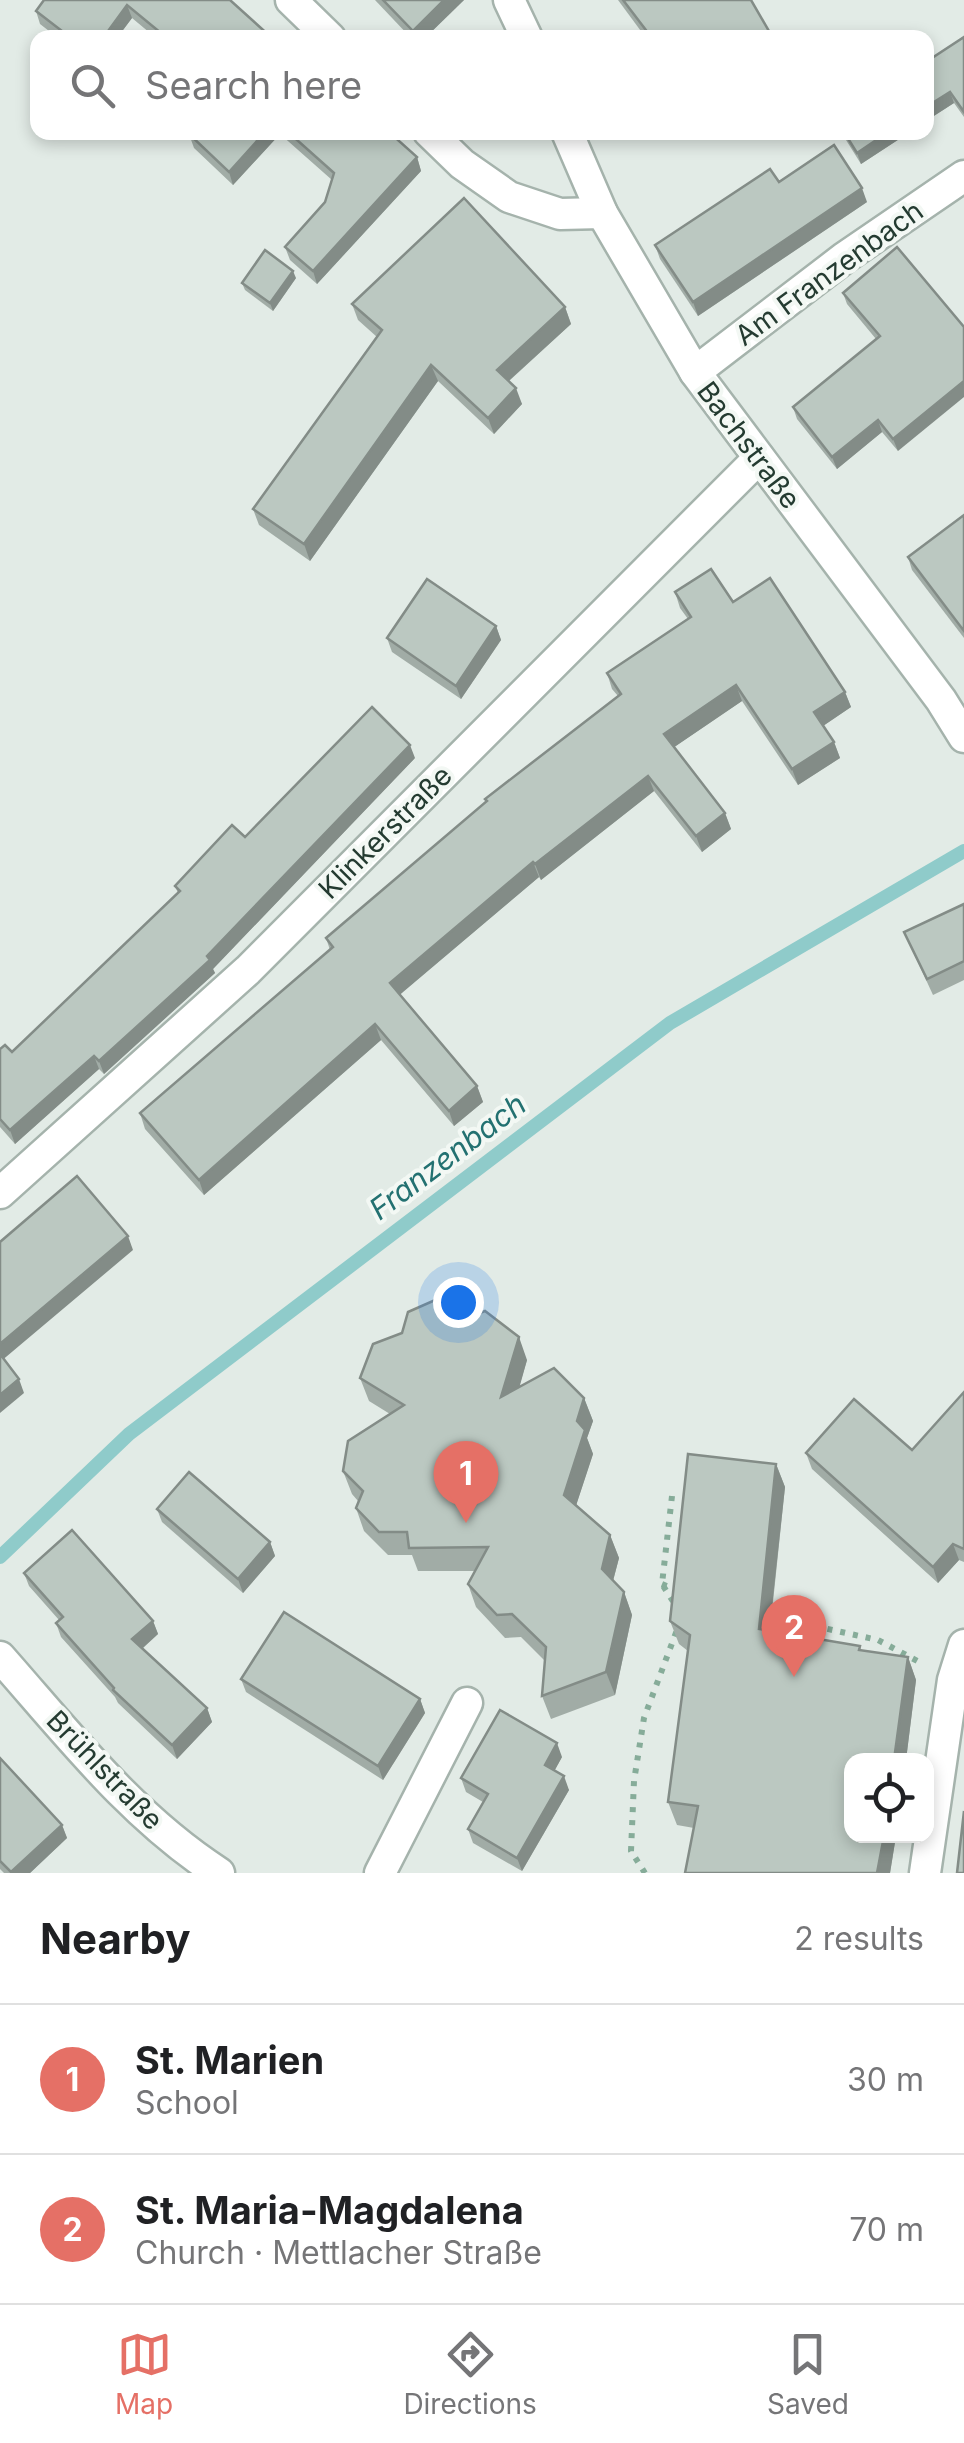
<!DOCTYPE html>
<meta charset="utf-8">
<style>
:root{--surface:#fff;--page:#f6f6f6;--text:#202124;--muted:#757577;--line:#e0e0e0;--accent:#e57066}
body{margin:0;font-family:Inter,sans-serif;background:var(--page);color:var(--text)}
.controls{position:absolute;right:30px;bottom:30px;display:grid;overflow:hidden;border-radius:20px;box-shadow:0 5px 15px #0003}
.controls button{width:90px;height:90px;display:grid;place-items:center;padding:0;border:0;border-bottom:2px solid var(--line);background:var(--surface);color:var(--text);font:50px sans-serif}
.you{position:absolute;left:458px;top:1302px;width:35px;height:35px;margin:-25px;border:8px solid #fff;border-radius:50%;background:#1a73e8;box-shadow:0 0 0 15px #1a73e833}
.badge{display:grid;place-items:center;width:65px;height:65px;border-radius:50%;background:var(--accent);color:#fff;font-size:32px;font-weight:700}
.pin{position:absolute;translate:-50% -82px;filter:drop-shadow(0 2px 5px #0008)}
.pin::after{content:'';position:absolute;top:52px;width:35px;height:30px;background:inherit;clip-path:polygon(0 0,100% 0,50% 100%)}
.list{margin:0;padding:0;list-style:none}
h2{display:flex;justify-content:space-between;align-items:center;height:130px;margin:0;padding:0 40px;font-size:42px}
h2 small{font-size:32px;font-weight:400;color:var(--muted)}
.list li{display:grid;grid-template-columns:65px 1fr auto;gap:30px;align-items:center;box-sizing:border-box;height:150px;padding:0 40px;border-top:2px solid var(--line)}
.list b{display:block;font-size:38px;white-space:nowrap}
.list p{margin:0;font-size:32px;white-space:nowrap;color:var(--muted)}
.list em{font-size:32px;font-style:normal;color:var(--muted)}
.icon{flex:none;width:55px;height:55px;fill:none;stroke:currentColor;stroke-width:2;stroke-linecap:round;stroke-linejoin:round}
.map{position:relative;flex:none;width:964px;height:1873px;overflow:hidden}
.search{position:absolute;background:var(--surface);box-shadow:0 5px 15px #0003;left:30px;right:30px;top:30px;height:110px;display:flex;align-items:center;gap:25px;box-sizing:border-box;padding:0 35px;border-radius:20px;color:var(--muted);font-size:38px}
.sheet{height:430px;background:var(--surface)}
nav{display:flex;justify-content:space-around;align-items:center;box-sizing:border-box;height:140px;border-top:2px solid var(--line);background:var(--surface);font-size:28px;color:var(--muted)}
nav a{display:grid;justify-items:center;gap:5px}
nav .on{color:var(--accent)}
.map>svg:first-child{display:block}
</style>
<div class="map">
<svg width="964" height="1873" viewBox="0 0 964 1873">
<rect width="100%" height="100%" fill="#e2ebe6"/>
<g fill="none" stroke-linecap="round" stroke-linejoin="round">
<path stroke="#8fcbca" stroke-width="14" d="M0 1557 129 1434 670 1023 964 851"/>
<defs>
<g id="minor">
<path d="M291 0 330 38"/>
<path d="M509 0 527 38"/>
<path d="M429 132 462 164 509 197 560 214 602 213"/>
<path d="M567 132 602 213 695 372 941 700 964 737"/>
<path d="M695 372 844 258 964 176"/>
<path d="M0 1193 248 970 759 458"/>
<path d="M0 1657C68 1734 132 1817 219 1873"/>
<path d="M380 1873 467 1703"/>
<path d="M925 1873 953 1680 964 1645"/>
</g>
</defs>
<use href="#minor" stroke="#a5b3ac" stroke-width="35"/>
<g stroke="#86ac99" stroke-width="6" stroke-dasharray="5 8" stroke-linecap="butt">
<path d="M672 1496 662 1584 676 1606"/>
<path d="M662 1584 679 1591"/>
<path d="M764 1615 878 1640 923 1664"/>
<path d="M645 1873 631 1851 634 1781 644 1718 677 1630"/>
</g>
<use href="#minor" stroke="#fff" stroke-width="30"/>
</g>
<g fill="#a1aca6">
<path d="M230 0 272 38H156L132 18 117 38H58L40 24 36 11Z"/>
<path d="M375 0H464L425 38H411Z"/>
<path d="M618 0H751L773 38H646Z"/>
<path d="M964 37V117L954 103 926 121V62Z"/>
<path d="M191 132H389L417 157 421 171 317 284 290 260 285 247 325 202 332 180 280 134 233 185 194 148 189 134Z"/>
<path d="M841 132H910L861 164Z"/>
<path d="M779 182 867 202 698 316 660 259 655 245Z"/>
<path d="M897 247 898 451 882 432 837 469 797 419 793 407 876 339 847 304 843 293Z"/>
<path d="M296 278 273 311 245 290 242 283Z"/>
<path d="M352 304 565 307 571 324 509 381 522 404 494 434 438 381 310 561 259 525 253 509 377 337 358 320Z"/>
<path d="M964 515V638L912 570 908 557Z"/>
<path d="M675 592 733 602 845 692 851 707 823 726 834 742 840 758 798 785 742 701 674 747 725 813 731 829 702 852 654 791 541 880 539 877 400 994 477 1086 483 1102 454 1126 381 1040 204 1195 145 1129 140 1113 330 950 326 938 618 696 612 689 607 673 688 619 680 608Z"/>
<path d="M496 626 501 640 461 699 392 652 387 638Z"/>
<path d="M415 758 213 969 215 973 104 1074 99 1069 15 1144 0 1127V1049L12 1052 178 893 175 886 245 837Z"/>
<path d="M964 904V980L933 995 904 932Z"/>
<path d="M467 1318 527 1360 519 1387 584 1398 593 1421 587 1438 593 1454 576 1505 610 1535 619 1558 613 1581 624 1592 632 1615 615 1695 551 1719 542 1696 545 1661 521 1637 505 1638 476 1607 468 1584 475 1571H418L412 1555H388L364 1531 356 1508 358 1501 352 1494 343 1471 390 1414 369 1401 360 1378Z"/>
<path d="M964 1392V1562L959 1560 938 1583 812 1469 806 1453 912 1450Z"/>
<path d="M776 1464 785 1487 770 1631 860 1646 861 1651 908 1657 916 1680 906 1760H852V1836H896L890 1873H685L694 1828 677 1825 668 1802 688 1651 679 1644 670 1621Z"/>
<path d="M157 1509 270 1542 275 1556 243 1593 162 1522Z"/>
<path d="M24 1573 153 1621 158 1634 142 1649 207 1708 212 1722 177 1759 118 1703 115 1697 61 1637 56 1623 59 1620 29 1586Z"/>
<path d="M241 1679 420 1699 425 1713 383 1780 246 1692Z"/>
<path d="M562 1757 554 1771 569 1790 522 1871 473 1843 468 1829 483 1802 466 1792 461 1778Z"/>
<path d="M0 1758 62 1825 67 1838 30 1873H4L0 1869Z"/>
</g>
<g fill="#838c87">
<path d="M444 0H464L425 38H415L413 31Z"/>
<path d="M127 5 132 18 117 38H103Z"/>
<path d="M950 92 954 103 926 121V107Z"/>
<path d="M265 132H279L280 134 233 185 229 172Z"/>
<path d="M888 132H910L861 164 857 153Z"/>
<path d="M417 157 421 171 317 284 313 271Z"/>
<path d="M862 188 867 202 698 316 693 302Z"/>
<path d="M293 271 296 278 273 311 270 303Z"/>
<path d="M565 307 571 324 503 386 497 370Z"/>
<path d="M431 365 438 381 310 561 304 544Z"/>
<path d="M964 381V397L898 451 893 439Z"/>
<path d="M516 388 522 404 494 434 488 418Z"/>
<path d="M878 420 882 432 837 469 832 457Z"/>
<path d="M496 626 501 640 461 699 456 686Z"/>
<path d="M736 685 742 701 670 750 664 734Z"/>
<path d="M845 692 851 707 820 728 814 712Z"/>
<path d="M834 742 840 758 798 785 792 769Z"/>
<path d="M410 745 415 758 213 969 215 973 104 1074 99 1061 207 956Z"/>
<path d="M648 776 654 791 541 880 535 864Z"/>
<path d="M725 813 731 829 702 852 696 836Z"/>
<path d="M533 862 539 877 396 998 390 983Z"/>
<path d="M375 1024 381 1040 204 1195 199 1180Z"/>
<path d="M94 1056 99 1069 15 1144 10 1130Z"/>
<path d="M477 1086 483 1102 454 1126 449 1111Z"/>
<path d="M128 1236 133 1250 0 1362V1344Z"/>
<path d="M519 1337 527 1360 510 1421 501 1397Z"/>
<path d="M19 1379 24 1393 0 1413V1395Z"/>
<path d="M584 1398 593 1421 587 1438 593 1454 572 1518 564 1495 577 1421Z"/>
<path d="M776 1464 785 1487 767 1653 759 1629Z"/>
<path d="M610 1535 619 1558 610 1592 602 1569Z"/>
<path d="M270 1542 275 1556 243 1593 238 1579Z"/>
<path d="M953 1544 959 1560 938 1583 933 1567Z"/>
<path d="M624 1592 632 1615 615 1695 606 1672Z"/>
<path d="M153 1621 158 1634 137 1653 132 1639Z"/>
<path d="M908 1657 916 1680 906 1760H894Z"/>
<path d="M420 1699 425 1713 383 1780 378 1766Z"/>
<path d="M207 1708 212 1722 177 1759 172 1745Z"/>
<path d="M557 1743 562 1757 550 1779 545 1765Z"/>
<path d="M564 1776 569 1790 522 1871 517 1858Z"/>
<path d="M62 1825 67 1838 30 1873H11Z"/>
<path d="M884 1836H896L890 1873H877Z"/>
</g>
<g fill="#bbc8c1" stroke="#838c87" stroke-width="2.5">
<path d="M44 0H230L272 38H167L127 5 103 38H71L36 11Z"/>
<path d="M383 0H444L413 31Z"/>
<path d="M623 0H751L773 38H652Z"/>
<path d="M964 37V112L950 92 926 107V62Z"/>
<path d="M191 132H265L229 172 189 134Z"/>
<path d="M288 132H389L417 157 313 271 285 247 325 202 334 173Z"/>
<path d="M844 132H888L857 153Z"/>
<path d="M834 145 862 188 693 302 655 245 770 169 779 182Z"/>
<path d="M464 198 565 307 497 370 516 388 488 418 431 365 304 544 253 509 382 330 352 304Z"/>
<path d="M897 247 964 327V381L893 439 878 420 832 457 793 407 880 336 843 293Z"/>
<path d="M265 250 293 271 270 303 242 283Z"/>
<path d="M964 515V631L908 557Z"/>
<path d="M711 569 733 602 770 578 845 692 814 712 834 742 792 769 736 685 664 734 725 813 696 836 648 776 535 864 533 862 390 983 477 1086 449 1111 375 1024 199 1180 140 1113 333 947 326 938 487 801 485 799 621 694 607 673 691 617 675 592Z"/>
<path d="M427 579 496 626 456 686 387 638Z"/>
<path d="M372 707 410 745 207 956 210 960 99 1061 94 1056 10 1130 0 1119V1049L5 1045 12 1052 180 891 175 886 232 825 245 837Z"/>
<path d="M964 904V961L927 979 904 932Z"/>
<path d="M77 1176 128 1236 0 1344V1242Z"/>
<path d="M442 1297 467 1318 485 1311 519 1337 501 1397 554 1368 584 1398 577 1421 585 1430 564 1495 610 1535 602 1569 624 1592 606 1672 542 1696 546 1647 512 1614 497 1615 468 1584 488 1547 409 1548 407 1532H379L356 1508 363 1491 343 1471 348 1441 404 1405 360 1378 373 1344 402 1333 408 1312Z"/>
<path d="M0 1354 19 1379 0 1395Z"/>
<path d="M964 1392V1549L953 1544 933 1567 806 1453 854 1399 912 1450Z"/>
<path d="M688 1454 776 1464 759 1629 860 1646 859 1650 908 1657 894 1760H852V1836H884L877 1873H685L698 1806 668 1802 690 1635 670 1621Z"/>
<path d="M189 1472 270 1542 238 1579 157 1509Z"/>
<path d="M72 1530 153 1621 132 1639 207 1708 172 1745 113 1690 114 1688 56 1623 63 1617 24 1573Z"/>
<path d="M284 1612 420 1699 378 1766 241 1679Z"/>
<path d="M500 1710 557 1743 545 1765 564 1776 517 1858 468 1829 488 1794 461 1778Z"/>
<path d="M0 1758 62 1825 11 1872 0 1861Z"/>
<path d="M964 1811V1873H957Z"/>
</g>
<g text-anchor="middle" stroke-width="8" stroke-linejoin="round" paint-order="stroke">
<g font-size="28" fill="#243b31" stroke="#f3f8f4">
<text transform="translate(829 273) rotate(-36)" y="10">Am Franzenbach</text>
<text transform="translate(749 445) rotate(53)" y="10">Bachstraße</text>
<text transform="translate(385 832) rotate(-45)" y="10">Klinkerstraße</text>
<text transform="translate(105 1770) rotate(46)" y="10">Brühlstraße</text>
</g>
<g font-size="30" font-style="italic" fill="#237171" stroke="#f3f8f4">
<text transform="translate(448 1157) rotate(-37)" y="10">Franzenbach</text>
</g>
</g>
</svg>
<div class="controls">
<button><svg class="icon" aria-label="locate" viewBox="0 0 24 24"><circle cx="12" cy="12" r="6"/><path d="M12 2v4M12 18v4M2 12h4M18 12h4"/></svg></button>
</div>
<div class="you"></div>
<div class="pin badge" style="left:466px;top:1523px">1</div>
<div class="pin badge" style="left:794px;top:1677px">2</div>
<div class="search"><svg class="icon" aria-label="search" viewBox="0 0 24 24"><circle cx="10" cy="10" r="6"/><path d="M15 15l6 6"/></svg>Search here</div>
</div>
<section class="sheet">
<h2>Nearby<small>2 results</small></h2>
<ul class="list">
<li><span class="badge">1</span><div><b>St. Marien</b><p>School</p></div><em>30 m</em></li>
<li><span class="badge">2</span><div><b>St. Maria-Magdalena</b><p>Church · Mettlacher Straße</p></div><em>70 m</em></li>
</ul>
</section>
<nav>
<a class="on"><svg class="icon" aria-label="map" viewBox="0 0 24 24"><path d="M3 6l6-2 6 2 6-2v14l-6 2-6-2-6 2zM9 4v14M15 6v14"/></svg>Map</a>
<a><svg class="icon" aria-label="directions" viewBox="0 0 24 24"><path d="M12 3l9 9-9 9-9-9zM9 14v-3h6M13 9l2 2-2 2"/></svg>Directions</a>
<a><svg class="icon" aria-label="saved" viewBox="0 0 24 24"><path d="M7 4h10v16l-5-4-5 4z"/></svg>Saved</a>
</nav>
